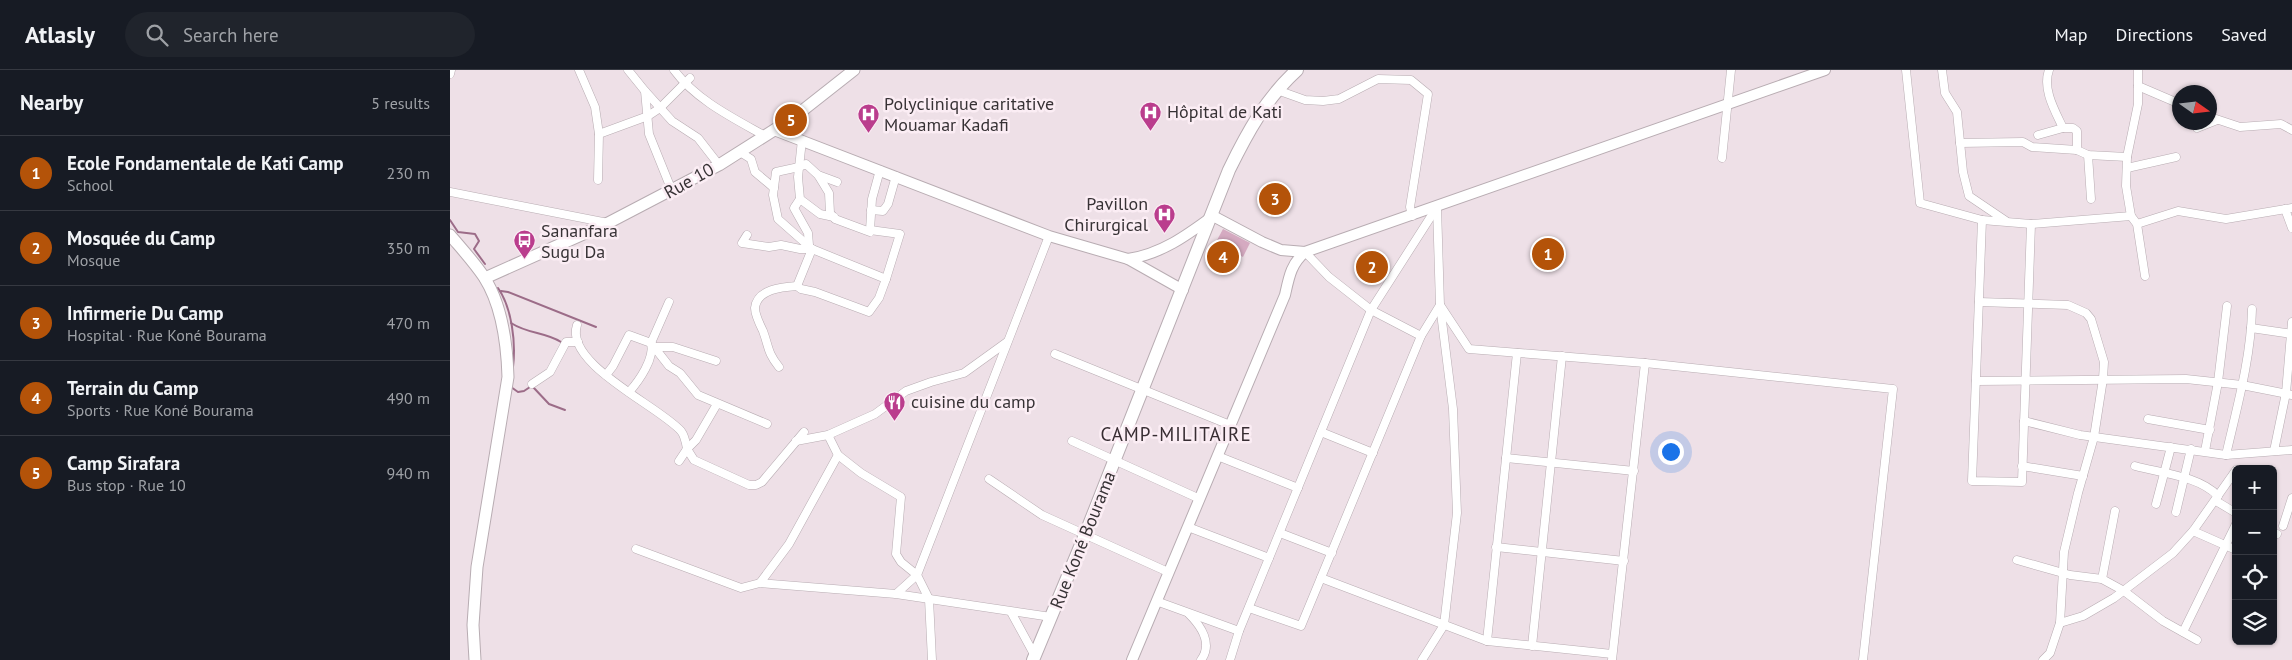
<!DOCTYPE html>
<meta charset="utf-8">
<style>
:root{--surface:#171b24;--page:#20242c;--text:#f1f3f6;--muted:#9ea1a6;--line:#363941;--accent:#b45309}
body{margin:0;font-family:"PT Sans",sans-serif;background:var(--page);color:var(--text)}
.controls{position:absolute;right:15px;bottom:15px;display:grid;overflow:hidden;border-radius:8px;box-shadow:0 1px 4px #0004}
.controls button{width:45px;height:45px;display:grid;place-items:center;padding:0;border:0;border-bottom:1px solid var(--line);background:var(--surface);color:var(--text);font:25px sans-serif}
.compass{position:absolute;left:1722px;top:15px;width:45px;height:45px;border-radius:50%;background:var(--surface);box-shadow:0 1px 4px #0004;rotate:104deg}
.you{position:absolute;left:1220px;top:381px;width:18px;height:18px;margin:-12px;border:4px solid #fff;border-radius:50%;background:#1a73e8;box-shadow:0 0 0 8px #1a73e833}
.badge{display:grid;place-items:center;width:32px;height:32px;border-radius:50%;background:var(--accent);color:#fff;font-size:16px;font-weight:700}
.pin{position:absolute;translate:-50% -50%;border:2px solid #fff;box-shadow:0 1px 5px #0006}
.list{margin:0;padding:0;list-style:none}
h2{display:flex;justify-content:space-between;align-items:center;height:65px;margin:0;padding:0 20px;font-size:21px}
h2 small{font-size:16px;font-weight:400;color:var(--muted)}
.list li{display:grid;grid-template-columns:32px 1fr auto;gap:15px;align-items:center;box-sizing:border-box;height:75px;padding:0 20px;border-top:1px solid var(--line)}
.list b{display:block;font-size:19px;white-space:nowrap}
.list p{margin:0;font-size:16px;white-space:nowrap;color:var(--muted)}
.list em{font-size:16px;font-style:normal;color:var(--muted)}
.icon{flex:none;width:28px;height:28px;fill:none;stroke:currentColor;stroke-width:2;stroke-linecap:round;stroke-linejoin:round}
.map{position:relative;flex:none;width:1842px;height:590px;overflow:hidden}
header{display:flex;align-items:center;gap:30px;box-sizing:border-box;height:70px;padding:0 25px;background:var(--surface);border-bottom:1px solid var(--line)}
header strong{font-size:24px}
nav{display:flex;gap:28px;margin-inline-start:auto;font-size:18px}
.search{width:350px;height:45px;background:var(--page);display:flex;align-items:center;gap:12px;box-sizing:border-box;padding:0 18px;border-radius:28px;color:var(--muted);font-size:19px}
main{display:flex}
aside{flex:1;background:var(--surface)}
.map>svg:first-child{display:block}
</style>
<header>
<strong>Atlasly</strong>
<div class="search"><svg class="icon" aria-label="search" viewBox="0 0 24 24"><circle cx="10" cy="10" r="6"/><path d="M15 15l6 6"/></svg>Search here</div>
<nav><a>Map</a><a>Directions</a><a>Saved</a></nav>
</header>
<main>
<aside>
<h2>Nearby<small>5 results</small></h2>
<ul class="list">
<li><span class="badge">1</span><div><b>Ecole Fondamentale de Kati Camp</b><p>School</p></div><em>230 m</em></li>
<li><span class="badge">2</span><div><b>Mosquée du Camp</b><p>Mosque</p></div><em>350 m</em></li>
<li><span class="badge">3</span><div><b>Infirmerie Du Camp</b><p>Hospital · Rue Koné Bourama</p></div><em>470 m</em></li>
<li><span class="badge">4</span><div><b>Terrain du Camp</b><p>Sports · Rue Koné Bourama</p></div><em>490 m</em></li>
<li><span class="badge">5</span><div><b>Camp Sirafara</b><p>Bus stop · Rue 10</p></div><em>940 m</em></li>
</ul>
</aside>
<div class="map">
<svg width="1842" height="590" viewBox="0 0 1842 590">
<rect width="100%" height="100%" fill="#eee0e7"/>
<g fill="#d5aac1">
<path d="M773 159 800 173 793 187 766 172Z"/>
<path d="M765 175 787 188 781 199 759 186Z"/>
</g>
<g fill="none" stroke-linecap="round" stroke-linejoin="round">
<g stroke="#9c6c88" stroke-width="2">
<path d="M0 150 8 162 25 164 29 171 24 179 35 194"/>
<path d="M48 218C62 238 66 273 63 297"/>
<path d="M51 221 58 222 146 257"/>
<path d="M61 253C78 264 95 262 111 272"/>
<path d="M61 317 68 322 74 321 80 317"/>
<path d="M83 317 99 334 115 340"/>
</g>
<defs>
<g id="minor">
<path d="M129 0 145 37 149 64 148 110"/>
<path d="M178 0 195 21 199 64 222 121"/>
<path d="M224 0C246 30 283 48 315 66"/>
<path d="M1456 0 1470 133 1532 150 1581 154 1681 146"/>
<path d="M1492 0 1495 23 1507 42 1513 102 1519 126 1556 151"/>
<path d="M1599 0C1592 19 1605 41 1613 58H1623L1627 61V80"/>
<path d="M1688 0V34L1677 87 1676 116 1681 146 1687 154 1695 206"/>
<path d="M0 4 1 0"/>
<path d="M1688 16 1730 34"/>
<path d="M827 20 855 30 873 31 889 29 928 9 961 10 978 24 960 137 962 146"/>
<path d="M195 21 222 51 248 68 269 95"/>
<path d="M1760 47 1790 57 1831 54 1842 60"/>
<path d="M1747 58 1767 50"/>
<path d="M149 64 198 46 210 38 240 8"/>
<path d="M1588 65 1613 58"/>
<path d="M352 70 348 107 350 129 370 144 384 147"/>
<path d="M1510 73 1573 72 1582 77 1627 80 1638 85 1677 87"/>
<path d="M290 82 301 89 305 102 324 118"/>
<path d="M1638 85 1641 129"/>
<path d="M1272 88 1281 0"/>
<path d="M1677 98 1726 87"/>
<path d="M368 105 379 123 380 143 385 149 420 162V160"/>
<path d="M387 112 368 105 356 94 349 97 326 102 323 125 328 149 362 179 436 209"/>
<path d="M0 122 158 153"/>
<path d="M350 129 344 138 358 163 359 175"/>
<path d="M1835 139 1842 158"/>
<path d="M421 140 433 141 438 134 446 106"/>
<path d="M1532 150 1522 411 1572 412 1581 154"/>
<path d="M1687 154 1728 141 1776 149 1842 138"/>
<path d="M297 165 292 173 319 177 331 175 350 179H362L347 216"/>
<path d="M855 182 879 207 921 240 971 266"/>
<path d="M1529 232 1618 235 1636 243 1641 249 1654 292 1653 309 1644 367 1628 423 1614 482 1610 553 1600 583 1593 590"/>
<path d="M127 255C114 294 209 336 231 361 235 366 236 373 237 379"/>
<path d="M1801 258 1842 264"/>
<path d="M205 277H223L266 291"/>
<path d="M605 284 780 355"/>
<path d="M329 297C317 282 319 277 313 261 310 255 305 245 305 238 307 219 332 217 347 216L351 219 365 222 419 242 429 228 436 209 450 164 420 160 422 129 430 100"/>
<path d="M156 305 163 296 179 265 201 273 219 296 230 303 248 325 317 354"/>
<path d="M1526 311 1736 309 1792 315 1842 325"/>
<path d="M82 314 100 302 116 272H128"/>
<path d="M179 322C189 311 205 288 201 273L219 232"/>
<path d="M1698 349 1760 360"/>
<path d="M1574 351 1630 365 1776 385 1842 380"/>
<path d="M871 362 923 383"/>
<path d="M378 365 388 385 411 403 451 427 446 484 451 492 467 505 446 524"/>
<path d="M346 371 378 365 425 344 456 321 481 312 514 303 557 272"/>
<path d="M622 371 750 429"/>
<path d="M237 379 246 370 267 334"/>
<path d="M1755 381 1768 312 1777 236"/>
<path d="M1824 381 1836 323 1842 252"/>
<path d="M1776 385C1787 337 1801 288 1802 239"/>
<path d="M770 387 848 418"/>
<path d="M1056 388 1184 401"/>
<path d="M229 391 237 379 244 390 299 415H306L312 412 354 362"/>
<path d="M1572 396 1633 406"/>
<path d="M1685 396C1711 403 1749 406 1768 426"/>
<path d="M539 409 592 445 718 502"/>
<path d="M1766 431 1786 443"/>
<path d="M1706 434 1721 377"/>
<path d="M1726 442 1741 379"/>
<path d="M1833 456 1842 428"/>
<path d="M738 457 819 488"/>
<path d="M1743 461 1786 480"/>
<path d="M830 463 882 483"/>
<path d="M1823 463 1827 464"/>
<path d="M1046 477 1174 491"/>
<path d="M186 479 291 518 310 513 446 524 601 547"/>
<path d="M1567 490 1620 505 1652 509 1674 521 1713 551 1747 570"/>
<path d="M871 508 1037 571 1162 584"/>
<path d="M1652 509 1665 441"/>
<path d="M310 513 339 474 388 385"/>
<path d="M706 531 789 561"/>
<path d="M799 538 851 556 971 266 990 235 1019 279 1195 293 1443 319 1413 590"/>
<path d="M561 542 585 586"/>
<path d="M739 544C751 556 763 574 751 590"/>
<path d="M1610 553 1633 546 1664 528 1723 483 1743 461 1786 400"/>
<path d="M1733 562 1786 454"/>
<path d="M1037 571 1067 283"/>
<path d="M1082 576 1112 286"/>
<path d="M482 590 479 529 467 505 599 166"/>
<path d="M780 590 789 561 921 240 987 137"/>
<path d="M972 590 994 555 1007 443 1003 339 990 235 987 137"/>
<path d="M1162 590 1195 293"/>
</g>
<g id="tertiary">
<path d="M324 60 599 166 678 189 733 220"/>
<path d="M678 189C711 184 736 166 763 146L812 172 831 180 855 182"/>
<path d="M682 590 835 225C839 207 841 194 855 182L1375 0"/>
</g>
<g id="secondary">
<path d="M0 165C11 178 24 192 34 207 52 235 57 274 58 307L27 497 23 555 25 590"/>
<path d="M35 208 158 153 269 95 343 48 404 0"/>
</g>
<path id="trunk" d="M583 590 635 465 779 100C797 63 816 28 847 0"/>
</defs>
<use href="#minor" stroke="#b8acb2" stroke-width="9"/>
<use href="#tertiary" stroke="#b8acb2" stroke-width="12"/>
<use href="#secondary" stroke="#b8acb2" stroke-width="13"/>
<use href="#trunk" stroke="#b8acb2" stroke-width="14"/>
<use href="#minor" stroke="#fff" stroke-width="8"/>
<use href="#tertiary" stroke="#fff" stroke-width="10"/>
<use href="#secondary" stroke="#fff" stroke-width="11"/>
<use href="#trunk" stroke="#fff" stroke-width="12"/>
</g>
<defs>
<symbol id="hospital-pin" viewBox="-11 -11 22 30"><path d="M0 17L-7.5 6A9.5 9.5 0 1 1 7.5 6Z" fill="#ba3d8d" stroke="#fbedf4"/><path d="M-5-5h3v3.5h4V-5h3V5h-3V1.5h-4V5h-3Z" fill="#fff"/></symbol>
<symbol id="bus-pin" viewBox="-11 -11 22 30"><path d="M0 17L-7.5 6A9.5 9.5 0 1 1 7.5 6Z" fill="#ba3d8d" stroke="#fbedf4"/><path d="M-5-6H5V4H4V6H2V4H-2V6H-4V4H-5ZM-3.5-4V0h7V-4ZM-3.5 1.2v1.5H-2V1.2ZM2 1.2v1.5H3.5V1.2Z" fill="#fff"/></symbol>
<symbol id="restaurant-pin" viewBox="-11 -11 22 30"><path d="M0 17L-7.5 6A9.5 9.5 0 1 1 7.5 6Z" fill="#ba3d8d" stroke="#fbedf4"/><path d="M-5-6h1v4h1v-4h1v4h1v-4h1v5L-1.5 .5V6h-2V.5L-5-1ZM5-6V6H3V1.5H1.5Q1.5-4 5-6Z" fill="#fff"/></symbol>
</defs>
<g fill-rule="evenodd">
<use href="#hospital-pin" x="688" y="30" width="25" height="34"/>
<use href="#hospital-pin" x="406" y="32" width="25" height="34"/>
<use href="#hospital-pin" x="702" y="132" width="25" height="34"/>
<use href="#bus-pin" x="62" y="158" width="25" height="34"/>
<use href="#restaurant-pin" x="432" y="320" width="25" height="34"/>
</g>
<g text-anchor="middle" stroke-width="5" stroke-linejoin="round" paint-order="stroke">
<g font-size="18" fill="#373235" stroke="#fbedf4" text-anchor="start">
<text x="434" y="40">Polyclinique caritative<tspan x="434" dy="21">Mouamar Kadafi</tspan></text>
<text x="717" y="48">Hôpital de Kati</text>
<text x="698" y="140" text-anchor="end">Pavillon<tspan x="698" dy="21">Chirurgical</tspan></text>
<text x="91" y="167">Sananfara<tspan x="91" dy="21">Sugu Da</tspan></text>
<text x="461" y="338">cuisine du camp</text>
</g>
<g font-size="18" fill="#373235" stroke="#fbedf4">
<text transform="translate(239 111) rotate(-29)" y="6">Rue 10</text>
<text transform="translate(633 470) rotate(-68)" y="6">Rue Koné Bourama</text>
</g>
<g font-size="19" letter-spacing="1" fill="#372d32" stroke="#fbedf4">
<text x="726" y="371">CAMP-MILITAIRE</text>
</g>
</g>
</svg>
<div class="controls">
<button>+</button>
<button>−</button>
<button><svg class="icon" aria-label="locate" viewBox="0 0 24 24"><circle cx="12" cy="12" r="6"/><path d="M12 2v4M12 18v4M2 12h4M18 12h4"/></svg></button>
<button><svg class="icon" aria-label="layers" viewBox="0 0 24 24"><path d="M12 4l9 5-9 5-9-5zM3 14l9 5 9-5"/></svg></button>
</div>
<svg class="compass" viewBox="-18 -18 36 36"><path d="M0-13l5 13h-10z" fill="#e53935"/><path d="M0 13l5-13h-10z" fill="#9ea1a6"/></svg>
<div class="you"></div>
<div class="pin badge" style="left:1098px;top:184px">1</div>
<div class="pin badge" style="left:922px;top:197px">2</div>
<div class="pin badge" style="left:825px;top:129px">3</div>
<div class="pin badge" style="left:773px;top:187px">4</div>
<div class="pin badge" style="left:341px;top:50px">5</div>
</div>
</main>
